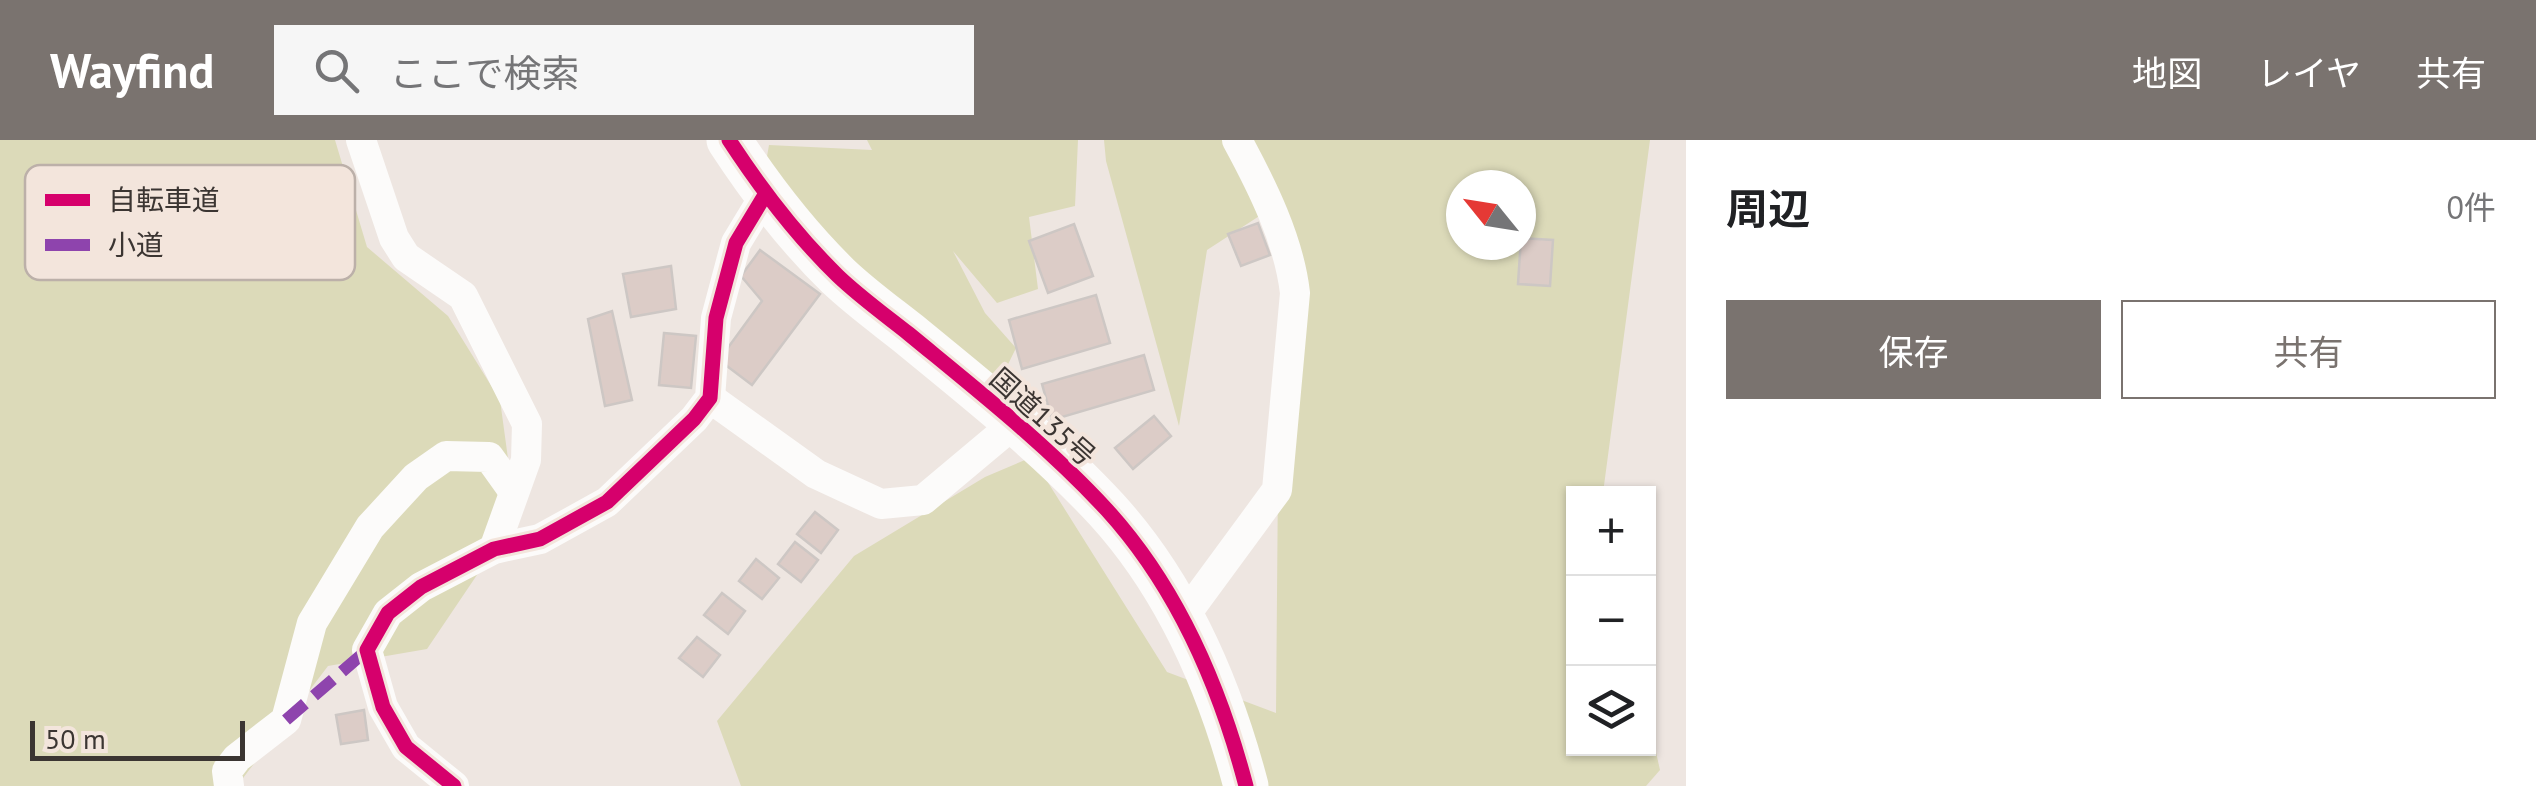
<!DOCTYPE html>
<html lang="ja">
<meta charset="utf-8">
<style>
:root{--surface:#fff;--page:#f6f6f6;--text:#202124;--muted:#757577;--line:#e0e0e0;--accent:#7a736f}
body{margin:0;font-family:"PT Sans","Noto Sans JP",sans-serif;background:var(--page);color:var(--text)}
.controls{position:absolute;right:30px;bottom:30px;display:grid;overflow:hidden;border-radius:0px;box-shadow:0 2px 8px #0004}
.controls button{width:90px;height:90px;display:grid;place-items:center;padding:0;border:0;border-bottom:2px solid var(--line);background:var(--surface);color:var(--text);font:50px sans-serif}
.compass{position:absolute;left:1446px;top:30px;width:90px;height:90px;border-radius:50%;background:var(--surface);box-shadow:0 2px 8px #0004;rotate:300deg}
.scale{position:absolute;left:30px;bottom:25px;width:215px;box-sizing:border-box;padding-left:10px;border:5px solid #3b3532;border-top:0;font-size:28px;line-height:35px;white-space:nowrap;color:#3b3532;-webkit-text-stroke:8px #f3e5dc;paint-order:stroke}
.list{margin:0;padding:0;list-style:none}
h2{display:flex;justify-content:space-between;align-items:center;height:130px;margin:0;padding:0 40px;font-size:42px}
h2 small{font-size:32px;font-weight:400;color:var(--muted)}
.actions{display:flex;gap:20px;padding:30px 40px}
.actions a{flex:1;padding:22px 0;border:2px solid var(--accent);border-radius:0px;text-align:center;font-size:35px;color:var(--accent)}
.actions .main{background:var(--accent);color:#fff}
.icon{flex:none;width:55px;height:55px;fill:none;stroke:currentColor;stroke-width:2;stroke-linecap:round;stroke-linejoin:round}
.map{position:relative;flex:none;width:1686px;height:646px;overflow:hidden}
header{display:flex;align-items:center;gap:60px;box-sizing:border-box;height:140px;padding:0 50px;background:var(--accent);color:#fff}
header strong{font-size:48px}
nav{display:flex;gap:55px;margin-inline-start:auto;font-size:35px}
.search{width:700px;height:90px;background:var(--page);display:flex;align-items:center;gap:25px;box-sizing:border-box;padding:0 35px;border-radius:0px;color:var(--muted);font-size:38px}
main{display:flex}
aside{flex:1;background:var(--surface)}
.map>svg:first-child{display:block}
</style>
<header>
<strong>Wayfind</strong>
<div class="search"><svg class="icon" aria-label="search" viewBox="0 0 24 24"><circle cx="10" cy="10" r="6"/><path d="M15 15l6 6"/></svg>ここで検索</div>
<nav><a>地図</a><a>レイヤ</a><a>共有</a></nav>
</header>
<main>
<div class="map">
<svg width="1686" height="646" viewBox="0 0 1686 646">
<rect width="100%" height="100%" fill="#eee6e1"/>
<g fill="#dcdab9" fill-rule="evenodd">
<path d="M0 0H335L367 107 448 176 500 260 516 377 427 509 328 526 237 646H0Z"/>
<path d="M867 0H1078L1075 66 1029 77 1038 149 997 163 953 111 985 173 1016 208 993 255 760 56 769 5 872 10Z"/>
<path d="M1104 0H1650L1603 353H1574V608H1648L1649 581 1660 630 1646 646H741L717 581 854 416 985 337 1032 317 1167 532 1276 573 1278 337 1294 162 1264 73 1207 110 1179 286 1106 21ZM1461 45H1521V105H1461Z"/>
</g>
<g fill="#dcccc7" stroke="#cdc7c4" stroke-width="2.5">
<path d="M1258 83 1270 115 1241 126 1228 94Z"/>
<path d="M1074 84 1093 136 1048 153 1029 101Z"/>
<path d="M1521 98 1553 100 1550 146 1518 144Z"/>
<path d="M760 110 820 154 752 245 719 220 762 161 741 136Z"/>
<path d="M671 126 676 169 631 177 623 134Z"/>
<path d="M1096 155 1110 203 1022 229 1009 180Z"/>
<path d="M612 171 632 260 605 266 588 179Z"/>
<path d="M664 193 696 196 691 248 659 245Z"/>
<path d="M1144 215 1154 250 1052 280 1042 244Z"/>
<path d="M1154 276 1171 296 1133 329 1115 308Z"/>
<path d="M815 372 838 390 821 413 797 394Z"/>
<path d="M795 402 818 420 801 442 778 424Z"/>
<path d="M756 419 779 438 762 459 739 441Z"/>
<path d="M722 453 745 471 728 494 704 475Z"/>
<path d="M697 497 720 515 703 537 679 518Z"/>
<path d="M364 570 368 600 341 604 336 575Z"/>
</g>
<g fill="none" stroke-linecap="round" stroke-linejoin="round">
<g stroke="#fcfbfa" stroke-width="30">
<path d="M361 0 394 98 406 117 463 156 527 284 526 320 494 409"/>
<path d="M710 258 816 334 881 364 923 360 1016 282"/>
<path d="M1183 478 1277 350 1295 153C1289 100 1262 46 1237 0"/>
<path d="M229 646 227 631 237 618 286 580 312 483 370 387 416 337 446 316 489 317 514 352"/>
<path d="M454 646 406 607 383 567 367 510 388 473 421 447 494 409 540 399 607 362 694 279 710 258 716 178 736 103 765 55"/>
</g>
<path stroke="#fcfbfa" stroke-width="45" d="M729 0C761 49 796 95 838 136 860 157 885 175 909 194 977 250 1047 305 1107 370 1177 447 1220 547 1246 646"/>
<path stroke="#8e44ad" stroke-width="12" stroke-dasharray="25 12" stroke-linecap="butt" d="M286 580 367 510"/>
<defs>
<g id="cycleway">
<path d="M729 0C761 49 796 95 838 136 860 157 885 175 909 194 977 250 1047 305 1107 370 1177 447 1220 547 1246 646"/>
<path d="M454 646 406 607 383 567 367 510 388 473 421 447 494 409 540 399 607 362 694 279 710 258 716 178 736 103 765 55"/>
</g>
</defs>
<use href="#cycleway" stroke="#f3e5dc" stroke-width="21"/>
<use href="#cycleway" stroke="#d6006c" stroke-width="15"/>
</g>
<g text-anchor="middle" stroke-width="8" stroke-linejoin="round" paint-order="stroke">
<g font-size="28" fill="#3b3532" stroke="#f3e5dc">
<text transform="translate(1043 277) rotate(42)" y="10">国道135号</text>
</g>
</g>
<rect x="25" y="25" width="330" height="115" rx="15" fill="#f3e5dc" stroke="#bcb0a9" stroke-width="2.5"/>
<rect x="45" y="54" width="45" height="12" fill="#d6006c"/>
<rect x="45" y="99" width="45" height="12" fill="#8e44ad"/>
<g font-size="28" fill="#3b3532">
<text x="108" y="70">自転車道</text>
<text x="108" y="115">小道</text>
</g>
</svg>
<div class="controls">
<button>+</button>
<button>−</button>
<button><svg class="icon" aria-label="layers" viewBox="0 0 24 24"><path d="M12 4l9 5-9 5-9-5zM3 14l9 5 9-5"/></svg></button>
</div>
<svg class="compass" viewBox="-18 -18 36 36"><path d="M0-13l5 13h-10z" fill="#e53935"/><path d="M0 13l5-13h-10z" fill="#757577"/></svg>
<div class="scale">50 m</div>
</div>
<aside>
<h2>周辺<small>0件</small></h2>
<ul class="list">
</ul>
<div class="actions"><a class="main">保存</a><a>共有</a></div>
</aside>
</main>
